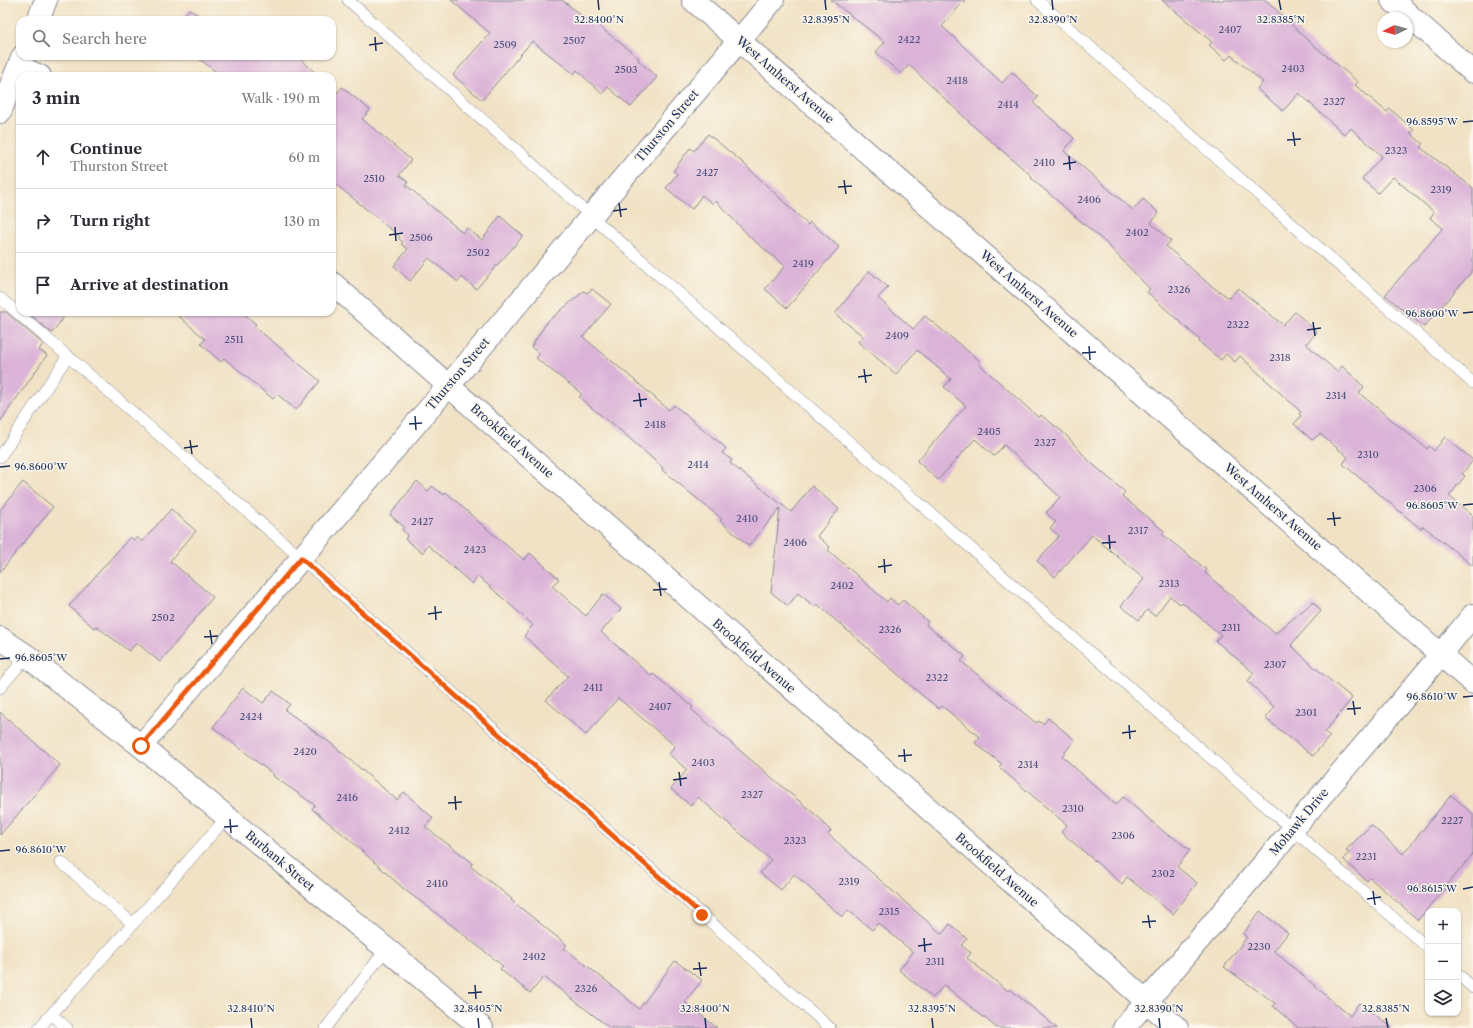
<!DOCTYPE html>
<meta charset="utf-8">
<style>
:root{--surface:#fff;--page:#f2f2f3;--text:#2b2b33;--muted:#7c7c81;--line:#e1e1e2}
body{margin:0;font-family:"Libre Caslon Text",serif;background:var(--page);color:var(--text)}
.controls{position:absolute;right:12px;bottom:12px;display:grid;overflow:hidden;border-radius:8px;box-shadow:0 1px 3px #0004}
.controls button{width:36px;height:36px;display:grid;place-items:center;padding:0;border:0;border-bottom:1px solid var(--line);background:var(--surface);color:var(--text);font:20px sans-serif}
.compass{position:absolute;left:1377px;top:12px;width:36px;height:36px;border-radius:50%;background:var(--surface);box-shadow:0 1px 3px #0004;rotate:264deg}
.stop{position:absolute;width:12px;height:12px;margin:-9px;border:3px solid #ea580c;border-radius:50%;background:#fff}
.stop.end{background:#ea580c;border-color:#fff;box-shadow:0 1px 4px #0008}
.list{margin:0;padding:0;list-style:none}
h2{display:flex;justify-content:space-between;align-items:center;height:52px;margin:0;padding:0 16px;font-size:17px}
h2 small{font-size:13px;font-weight:400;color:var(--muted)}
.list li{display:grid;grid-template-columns:26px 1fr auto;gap:12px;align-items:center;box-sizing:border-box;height:64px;padding:0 16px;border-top:1px solid var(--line)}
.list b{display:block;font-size:15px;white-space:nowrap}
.list p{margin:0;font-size:13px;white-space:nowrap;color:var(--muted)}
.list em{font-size:13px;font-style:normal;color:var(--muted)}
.icon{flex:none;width:22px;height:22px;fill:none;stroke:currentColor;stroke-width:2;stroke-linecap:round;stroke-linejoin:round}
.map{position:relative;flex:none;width:1473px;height:1028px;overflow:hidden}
.search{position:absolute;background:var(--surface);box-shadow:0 1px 3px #0004;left:16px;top:16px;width:320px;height:44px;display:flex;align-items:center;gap:10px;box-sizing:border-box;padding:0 14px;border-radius:12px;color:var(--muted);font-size:15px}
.panel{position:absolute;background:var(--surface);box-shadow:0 1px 3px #0004;left:16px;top:72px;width:320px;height:244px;border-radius:12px}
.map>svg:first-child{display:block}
</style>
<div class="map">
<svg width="1473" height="1028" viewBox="0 0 1473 1028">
<rect width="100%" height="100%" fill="#fbf7ec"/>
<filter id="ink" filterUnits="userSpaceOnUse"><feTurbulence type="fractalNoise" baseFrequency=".025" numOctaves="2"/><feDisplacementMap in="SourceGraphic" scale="8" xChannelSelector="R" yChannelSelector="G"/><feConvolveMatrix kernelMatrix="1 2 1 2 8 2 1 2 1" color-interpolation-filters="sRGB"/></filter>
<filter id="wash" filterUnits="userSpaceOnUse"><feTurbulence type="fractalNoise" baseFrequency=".012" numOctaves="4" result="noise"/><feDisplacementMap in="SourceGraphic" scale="16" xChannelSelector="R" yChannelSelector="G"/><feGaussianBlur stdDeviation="0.9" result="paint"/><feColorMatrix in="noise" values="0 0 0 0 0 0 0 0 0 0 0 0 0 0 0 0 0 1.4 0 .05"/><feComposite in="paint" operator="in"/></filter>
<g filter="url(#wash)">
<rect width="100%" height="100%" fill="#f1e2c5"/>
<g id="blocks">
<g fill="#dbb3d8">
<path d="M451 0H562L592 24 594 22 639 58 638 60 657 77 631 107 608 87 602 94 577 70 574 74 532 41 482 100 453 75 490 33Z"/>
<path d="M831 0H965L942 26 1002 83 1012 72 1038 97 1033 103 1074 138 1064 151 1133 210 1143 199 1159 213 1151 223 1171 241 1166 246 1210 285 1229 298 1238 288 1283 325 1295 312 1317 332 1306 344 1337 372 1342 366 1364 387 1359 393 1427 449 1429 446 1434 451 1445 437 1473 460 1462 474 1465 476 1449 496 1473 516V566L1423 526 1421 529 1343 464 1348 457 1320 434 1312 440 1294 424 1301 416 1299 414 1301 412 1240 356 1235 362 1226 354 1221 360 1199 342 1200 340 1147 292 1150 289 1105 242 1031 178 1032 176 979 131 909 65 901 74 876 52 885 42Z"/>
<path d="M1162 0H1266L1304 37 1358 82 1355 85 1387 112 1390 109 1414 130 1410 133 1423 144 1420 147 1473 188V270L1424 327 1385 295 1443 228 1430 218 1434 212 1393 177 1378 193 1362 179 1382 156 1351 128 1345 135 1299 93 1283 111 1257 89 1263 82 1231 55 1226 60 1209 45 1212 42Z"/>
<path d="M189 9 206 20H181Z"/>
<path d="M195 56H297L319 76H222Z"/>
<path d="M342 87 370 110 362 119 411 160 399 175 408 182 406 185 463 233 467 228 482 240 500 216 523 236 476 289 462 277 458 282 429 258 410 281 394 266 408 249 401 244 403 242 399 239 400 237 332 181V99Z"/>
<path d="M708 134 742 162 808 225 810 222 839 247 787 308 765 289 785 266 752 239 716 201 713 204 702 195 692 209 666 188 677 174 673 171 690 148 694 151Z"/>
<path d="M869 271 888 287 878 298 913 329 925 316 981 362 979 364 1039 418 1041 415 1064 433 1089 461 1125 492 1122 496 1164 531 1162 534 1207 570 1205 573 1270 629 1276 633 1313 602 1321 611 1291 645 1313 666 1352 698 1325 732 1330 736 1313 756 1265 718 1274 707 1248 681 1254 673 1216 641 1221 635 1182 602 1180 604 1170 596 1155 616 1147 610 1139 620 1121 606 1144 579 1092 535 1055 577 1037 561 1059 536 1050 528 1056 522 1046 513 1060 497 1004 445 994 456 975 439 938 480 917 461 966 406 944 387 951 379 917 350 896 374 858 342 863 336 835 314Z"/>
<path d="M592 289 611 304 583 337 632 378 669 410 674 405 726 448 722 453 732 460 730 463 791 512 812 486 839 509 817 536 830 547 828 550 887 602 890 598 898 605 903 600 928 622 926 625 965 656 961 661 1036 723 1038 721 1043 724 1048 718 1075 740 1062 756 1116 805 1123 797 1169 836 1170 835 1190 850 1177 867 1197 883 1173 914 1127 877 1122 884 1061 832 1067 825 999 767 1002 764 975 743 980 737 942 706 939 709 910 685 817 604 815 607 798 593 788 606 771 592 780 508 749 546 720 521 722 519 662 470 663 468 611 422 610 423 579 397 582 394 536 358 540 354 531 347 547 322 584 291 587 293Z"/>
<path d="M0 312H6L43 344 39 350 47 355 0 422Z"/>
<path d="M27 312H67L52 333Z"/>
<path d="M174 312H242L256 324 254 326 320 381 296 410 277 394 273 399 224 358 221 362 201 344 205 339Z"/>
<path d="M417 481 428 491 432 486 444 495 446 492 480 523 524 560 530 553 559 579 552 586 586 616 603 594 621 609 601 632 651 676 653 674 693 707 691 709 824 822 823 823 831 831 828 834 906 903 942 934 950 924 967 939 961 945 971 953 967 958 1008 991 1010 989 1057 1028H997L944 985 933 998 899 970 913 952 878 923 872 930 848 910 842 917 794 874 781 890 760 873 771 860 698 797 691 806 671 789 687 770 669 754 675 746 618 698 586 735 546 700 568 676 524 636 533 625 478 576 472 584 428 545 422 553 405 539 408 535 402 530 404 527 390 515Z"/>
<path d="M23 482 53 507 0 572V510Z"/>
<path d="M171 509 196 531 170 561 213 597 160 662 137 643 129 651 96 626 94 628 69 606 130 537 134 540 137 537 142 542Z"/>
<path d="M243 688 263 703 273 691 290 704 285 710 333 745 397 800 404 792 433 818 425 827 473 863 470 866 512 899 511 900 567 945 564 948 610 984 639 1009 675 961 702 980 685 1002 717 1028H610L544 977 530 993 500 969 503 966 435 912 405 890 350 840 312 809 315 805 273 776 274 775 213 727Z"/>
<path d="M0 712 60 765 0 835Z"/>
<path d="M1451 795 1473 814V854L1418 920 1370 878 1367 881 1343 859 1349 853 1346 850 1371 825 1403 854Z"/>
<path d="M1260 911 1288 933 1274 951 1350 1016 1359 1003 1393 1028H1298L1273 1006 1275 1003 1224 967 1247 937 1243 934Z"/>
</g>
</g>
</g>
<g filter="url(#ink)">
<use href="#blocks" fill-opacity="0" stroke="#868892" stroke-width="1"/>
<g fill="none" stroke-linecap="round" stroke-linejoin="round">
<defs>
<g id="service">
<path d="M348 0 591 216 1428 948"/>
<path d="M1037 0 1473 383"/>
<path d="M0 298 19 314 301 558 830 1028"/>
<path d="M0 457 68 356"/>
<path d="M0 688 27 656"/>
<path d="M61 862 133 924"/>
<path d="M1458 974 1473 988"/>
<path d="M52 1015 67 1028"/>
<path d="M39 1028 133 924 227 817"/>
<path d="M326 1028 386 949"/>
</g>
<g id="minor">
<path d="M693 0 1473 683"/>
<path d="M1392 0 1473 72"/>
<path d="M38 20 46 0"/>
<path d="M19 67 40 76"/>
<path d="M0 112 23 56"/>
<path d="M332 283 1177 1028"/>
<path d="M1124 1028 1423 676 1473 615"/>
</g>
<g id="tertiary">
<path d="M0 638 27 656 141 746 482 1028"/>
<path d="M141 746 461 371 773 0"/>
</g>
</defs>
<use href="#service" stroke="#868892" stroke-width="12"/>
<use href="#minor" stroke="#868892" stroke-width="24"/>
<use href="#tertiary" stroke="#868892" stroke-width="24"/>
<use href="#service" stroke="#fff" stroke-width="11"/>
<use href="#minor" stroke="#fff" stroke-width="22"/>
<use href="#tertiary" stroke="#fff" stroke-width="22"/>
</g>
</g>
<g fill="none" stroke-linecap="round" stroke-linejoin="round" filter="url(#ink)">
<path stroke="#ea580c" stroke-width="5" d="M141 746 301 558 702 915"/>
</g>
<path fill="none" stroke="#1b2f5e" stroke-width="1.5" d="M598 0 599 10M825 0 826 10M1052 0 1053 10M1279 0 1281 10M375 37 376 51M369 45 383 43M1463 122 1473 121M1293 132 1295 146M1287 140 1301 139M1069 156 1070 170M1063 164 1076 162M844 180 846 194M838 187 852 186M619 203 621 217M613 211 627 209M395 227 396 241M389 235 403 233M1463 313 1473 312M1313 322 1315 336M1307 330 1321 328M1089 346 1090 360M1082 353 1096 352M864 369 866 383M858 377 872 375M639 393 641 407M633 401 647 399M415 416 416 430M409 424 422 423M190 440 192 454M184 448 198 446M0 467 10 466M1463 505 1473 504M1333 512 1335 526M1327 519 1341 518M1109 535 1110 549M1102 543 1116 542M884 559 885 573M878 567 892 565M659 582 661 596M653 590 667 589M435 606 436 620M428 614 442 612M210 630 212 644M204 637 218 636M0 659 10 658M1463 697 1473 696M1353 701 1355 715M1347 709 1361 708M1129 725 1130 739M1122 733 1136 731M904 749 905 762M898 756 912 755M679 772 681 786M673 780 687 778M455 796 456 810M448 803 462 802M230 819 231 833M224 827 238 826M0 851 10 850M1463 889 1473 887M1373 891 1375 905M1367 899 1381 897M1148 915 1150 928M1142 922 1156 921M924 938 925 952M918 946 932 944M699 962 701 976M693 969 707 968M475 985 476 999M468 993 482 992M251 1018 252 1028M478 1018 479 1028M705 1018 706 1028M932 1018 933 1028M1159 1018 1160 1028M1386 1018 1388 1028"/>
<g text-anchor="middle" stroke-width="3" stroke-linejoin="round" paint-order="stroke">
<g font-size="10" fill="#4b507c">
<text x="1230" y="33">2407</text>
<text x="909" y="43">2422</text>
<text x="574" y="44">2507</text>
<text x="505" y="48">2509</text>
<text x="1293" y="72">2403</text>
<text x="626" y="73">2503</text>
<text x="957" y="84">2418</text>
<text x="1334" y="105">2327</text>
<text x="1008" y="108">2414</text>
<text x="1396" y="154">2323</text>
<text x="1044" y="166">2410</text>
<text x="707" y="176">2427</text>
<text x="374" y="182">2510</text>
<text x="1441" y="193">2319</text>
<text x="1089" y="203">2406</text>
<text x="1137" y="236">2402</text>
<text x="421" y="241">2506</text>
<text x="478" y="256">2502</text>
<text x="803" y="267">2419</text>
<text x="1179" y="293">2326</text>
<text x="1238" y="328">2322</text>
<text x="897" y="339">2409</text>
<text x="234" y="343">2511</text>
<text x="1280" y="361">2318</text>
<text x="1336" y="399">2314</text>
<text x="655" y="428">2418</text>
<text x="989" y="435">2405</text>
<text x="1045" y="446">2327</text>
<text x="1368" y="458">2310</text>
<text x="698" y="468">2414</text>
<text x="1425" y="492">2306</text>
<text x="747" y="522">2410</text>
<text x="422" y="525">2427</text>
<text x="1138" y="534">2317</text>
<text x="795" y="546">2406</text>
<text x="475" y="553">2423</text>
<text x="1169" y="587">2313</text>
<text x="842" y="589">2402</text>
<text x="163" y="621">2502</text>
<text x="1231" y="631">2311</text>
<text x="890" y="633">2326</text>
<text x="1275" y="668">2307</text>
<text x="937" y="681">2322</text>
<text x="593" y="691">2411</text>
<text x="660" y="710">2407</text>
<text x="1306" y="716">2301</text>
<text x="251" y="720">2424</text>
<text x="305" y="755">2420</text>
<text x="703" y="766">2403</text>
<text x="1028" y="768">2314</text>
<text x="752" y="798">2327</text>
<text x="347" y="801">2416</text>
<text x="1073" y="812">2310</text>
<text x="1452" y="824">2227</text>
<text x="399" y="834">2412</text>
<text x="1123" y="839">2306</text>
<text x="795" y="844">2323</text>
<text x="1366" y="860">2231</text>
<text x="1163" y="877">2302</text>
<text x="849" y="885">2319</text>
<text x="437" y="887">2410</text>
<text x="889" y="915">2315</text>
<text x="1259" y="950">2230</text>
<text x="534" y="960">2402</text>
<text x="935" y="965">2311</text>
<text x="586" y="992">2326</text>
</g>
<g font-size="12" fill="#1b2f5e" stroke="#fbf7ec">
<text transform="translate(785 80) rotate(41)" y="4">West Amherst Avenue</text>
<text transform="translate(667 126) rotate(-50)" y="4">Thurston Street</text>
<text transform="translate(1029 294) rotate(41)" y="4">West Amherst Avenue</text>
<text transform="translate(458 374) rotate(-50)" y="4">Thurston Street</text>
<text transform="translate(512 441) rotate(41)" y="4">Brookfield Avenue</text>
<text transform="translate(1273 507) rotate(41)" y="4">West Amherst Avenue</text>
<text transform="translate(754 656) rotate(41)" y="4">Brookfield Avenue</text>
<text transform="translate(1299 822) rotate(-50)" y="4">Mohawk Drive</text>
<text transform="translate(280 861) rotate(40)" y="4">Burbank Street</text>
<text transform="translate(997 870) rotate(41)" y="4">Brookfield Avenue</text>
</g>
</g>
<g font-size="10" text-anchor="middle" fill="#1b2f5e" stroke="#fbf7ec" stroke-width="3" stroke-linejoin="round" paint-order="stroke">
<text x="599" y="23">32.8400°N</text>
<text x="826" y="23">32.8395°N</text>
<text x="1053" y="23">32.8390°N</text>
<text x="1281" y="23">32.8385°N</text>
<text x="1432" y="125">96.8595°W</text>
<text x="1432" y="317">96.8600°W</text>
<text x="41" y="470">96.8600°W</text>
<text x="1432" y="509">96.8605°W</text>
<text x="41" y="661">96.8605°W</text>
<text x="1432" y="700">96.8610°W</text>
<text x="41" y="853">96.8610°W</text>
<text x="1432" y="892">96.8615°W</text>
<text x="251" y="1012">32.8410°N</text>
<text x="478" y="1012">32.8405°N</text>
<text x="705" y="1012">32.8400°N</text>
<text x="932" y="1012">32.8395°N</text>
<text x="1159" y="1012">32.8390°N</text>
<text x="1386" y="1012">32.8385°N</text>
</g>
</svg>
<div class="controls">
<button>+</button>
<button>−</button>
<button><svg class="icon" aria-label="layers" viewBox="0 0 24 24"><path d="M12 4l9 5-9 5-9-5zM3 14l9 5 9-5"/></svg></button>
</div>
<svg class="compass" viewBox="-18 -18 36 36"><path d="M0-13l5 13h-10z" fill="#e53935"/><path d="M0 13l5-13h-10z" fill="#7c7c81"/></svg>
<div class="stop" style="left:141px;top:746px"></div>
<div class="stop end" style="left:702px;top:915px"></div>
<div class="search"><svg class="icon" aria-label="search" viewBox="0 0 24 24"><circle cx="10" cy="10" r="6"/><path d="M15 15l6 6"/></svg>Search here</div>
<section class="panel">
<h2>3 min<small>Walk · 190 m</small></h2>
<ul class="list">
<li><svg class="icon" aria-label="ahead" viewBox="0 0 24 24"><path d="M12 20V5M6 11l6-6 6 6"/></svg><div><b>Continue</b><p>Thurston Street</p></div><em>60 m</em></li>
<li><svg class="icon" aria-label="right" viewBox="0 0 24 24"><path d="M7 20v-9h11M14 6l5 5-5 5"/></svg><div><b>Turn right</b></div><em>130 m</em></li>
<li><svg class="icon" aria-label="arrive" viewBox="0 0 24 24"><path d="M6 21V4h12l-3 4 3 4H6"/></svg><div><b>Arrive at destination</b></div></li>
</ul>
</section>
</div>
